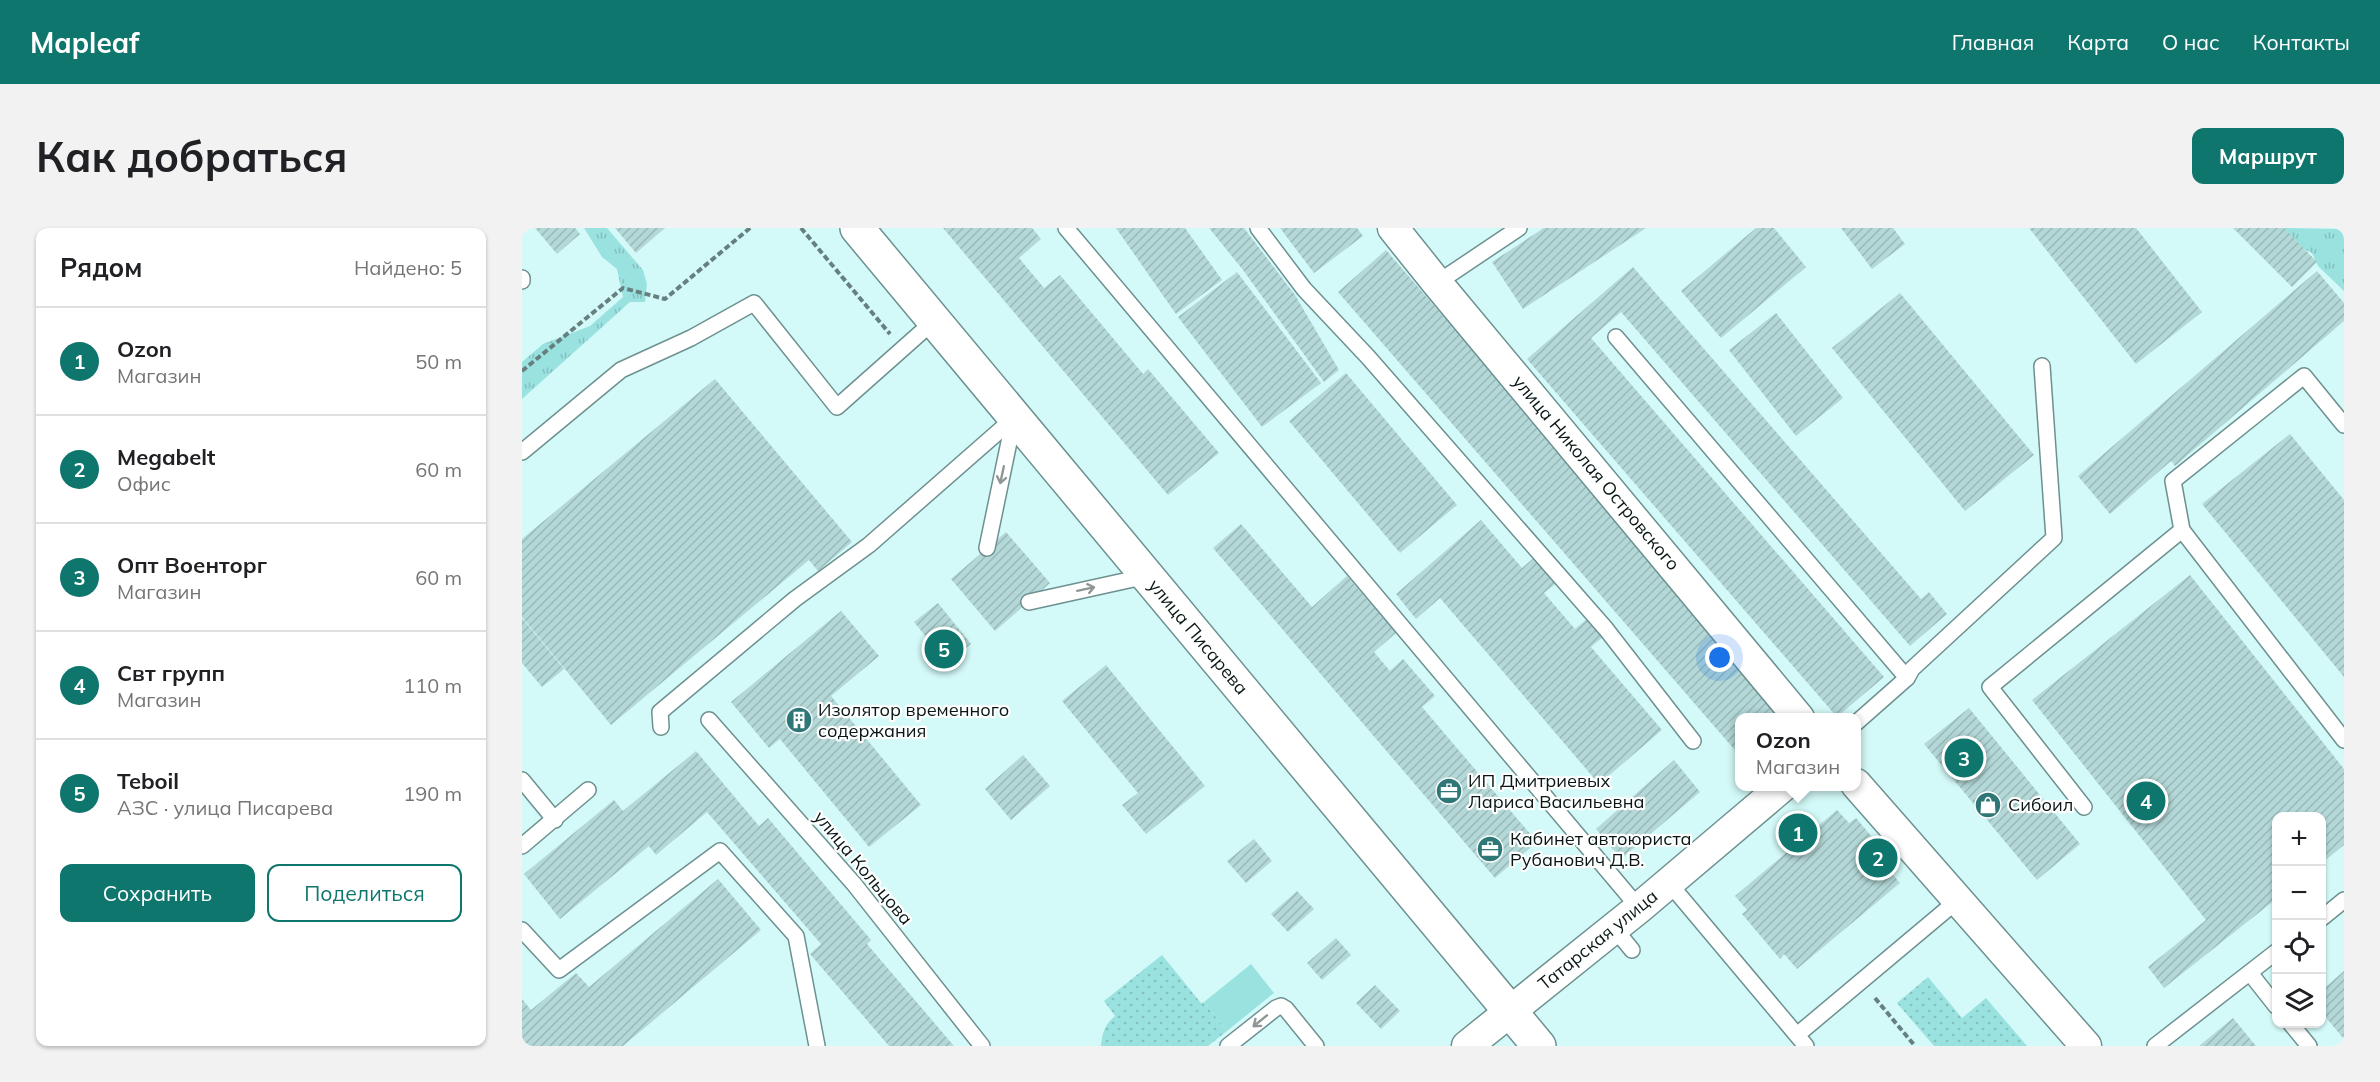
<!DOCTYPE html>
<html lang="ru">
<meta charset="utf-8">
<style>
:root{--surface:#fff;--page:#f2f2f2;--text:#202124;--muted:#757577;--line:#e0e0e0;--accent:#0f766e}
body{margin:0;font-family:Mulish,sans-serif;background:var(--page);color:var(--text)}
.controls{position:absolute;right:18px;bottom:18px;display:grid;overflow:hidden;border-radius:12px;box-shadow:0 2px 4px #0004}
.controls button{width:54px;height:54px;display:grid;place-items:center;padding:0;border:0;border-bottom:2px solid var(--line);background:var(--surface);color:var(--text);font:30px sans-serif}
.you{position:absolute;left:1198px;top:430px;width:21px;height:21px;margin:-15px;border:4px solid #fff;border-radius:50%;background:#1a73e8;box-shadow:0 0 0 9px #1a73e833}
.badge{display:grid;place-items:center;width:39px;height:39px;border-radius:50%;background:var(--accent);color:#fff;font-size:20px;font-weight:700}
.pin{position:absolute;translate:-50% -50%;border:3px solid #fff;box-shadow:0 2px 6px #0006}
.popup{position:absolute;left:1213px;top:485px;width:126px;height:78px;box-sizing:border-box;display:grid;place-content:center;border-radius:12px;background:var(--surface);filter:drop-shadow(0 2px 4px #0005);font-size:20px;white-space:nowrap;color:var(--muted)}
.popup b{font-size:22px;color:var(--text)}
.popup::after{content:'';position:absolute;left:50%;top:100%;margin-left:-12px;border:12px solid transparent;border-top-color:var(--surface)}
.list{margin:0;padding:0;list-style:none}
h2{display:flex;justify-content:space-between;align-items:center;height:78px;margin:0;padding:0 24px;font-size:26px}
h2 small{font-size:20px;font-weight:400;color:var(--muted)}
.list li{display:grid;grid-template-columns:39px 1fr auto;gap:18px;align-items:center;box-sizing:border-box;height:108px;padding:0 24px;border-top:2px solid var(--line)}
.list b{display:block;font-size:22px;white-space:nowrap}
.list p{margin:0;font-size:20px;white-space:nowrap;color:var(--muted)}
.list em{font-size:20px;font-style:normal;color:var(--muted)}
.actions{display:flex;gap:12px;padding:18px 24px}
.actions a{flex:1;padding:14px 0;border:2px solid var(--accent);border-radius:12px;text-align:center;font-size:21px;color:var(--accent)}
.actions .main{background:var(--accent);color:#fff}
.icon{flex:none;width:33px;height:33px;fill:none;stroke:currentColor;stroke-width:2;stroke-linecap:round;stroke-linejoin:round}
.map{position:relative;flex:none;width:1822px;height:818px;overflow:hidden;border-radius:12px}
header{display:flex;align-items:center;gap:36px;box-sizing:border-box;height:84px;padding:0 30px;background:var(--accent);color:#fff}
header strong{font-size:28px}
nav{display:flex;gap:33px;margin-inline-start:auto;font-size:21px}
.intro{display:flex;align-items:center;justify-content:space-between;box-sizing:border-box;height:144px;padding:0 36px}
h1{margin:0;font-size:42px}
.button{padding:15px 27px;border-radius:12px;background:var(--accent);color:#fff;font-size:21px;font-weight:700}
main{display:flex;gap:36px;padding:0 36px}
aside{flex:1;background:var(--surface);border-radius:12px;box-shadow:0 2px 4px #0004}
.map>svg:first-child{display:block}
</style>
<header>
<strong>Mapleaf</strong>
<nav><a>Главная</a><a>Карта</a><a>О нас</a><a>Контакты</a></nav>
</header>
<div class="intro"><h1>Как добраться</h1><a class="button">Маршрут</a></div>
<main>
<aside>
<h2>Рядом<small>Найдено: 5</small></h2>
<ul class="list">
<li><span class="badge">1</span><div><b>Ozon</b><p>Магазин</p></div><em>50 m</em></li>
<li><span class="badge">2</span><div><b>Megabelt</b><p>Офис</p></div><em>60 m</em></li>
<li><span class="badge">3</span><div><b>Опт Военторг</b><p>Магазин</p></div><em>60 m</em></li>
<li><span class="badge">4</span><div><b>Свт групп</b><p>Магазин</p></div><em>110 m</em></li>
<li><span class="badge">5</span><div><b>Teboil</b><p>АЗС · улица Писарева</p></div><em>190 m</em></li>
</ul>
<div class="actions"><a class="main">Сохранить</a><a>Поделиться</a></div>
</aside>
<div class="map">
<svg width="1822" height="818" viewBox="0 0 1822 818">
<defs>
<pattern id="grass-tufts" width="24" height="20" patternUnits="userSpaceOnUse" patternTransform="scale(1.5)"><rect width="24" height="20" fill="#9ae2e0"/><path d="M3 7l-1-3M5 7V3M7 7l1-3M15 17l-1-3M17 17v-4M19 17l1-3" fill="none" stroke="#83c1bf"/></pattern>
<pattern id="park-dots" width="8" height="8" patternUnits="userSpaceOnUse" patternTransform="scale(1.5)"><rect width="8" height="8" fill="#9ae2e0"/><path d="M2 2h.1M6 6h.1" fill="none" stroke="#83c1bf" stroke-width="1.8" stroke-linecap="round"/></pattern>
<pattern id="building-hatch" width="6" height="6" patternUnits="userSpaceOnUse" patternTransform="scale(1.5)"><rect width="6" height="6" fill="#b3d8d7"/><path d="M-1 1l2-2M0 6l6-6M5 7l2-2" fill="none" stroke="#98b9b8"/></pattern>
</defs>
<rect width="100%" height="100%" fill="#d3faf8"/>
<g fill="url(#grass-tufts)">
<path d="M62 0H85L121 42 125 56 123 74H108L0 171V134L21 116 68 98 101 69 95 41 80 29Z"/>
<path d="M1760 0 1822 1V63L1796 38 1790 25 1778 19Z"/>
</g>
<g fill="url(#park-dots)">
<path d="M640 727 679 775 682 774 705 803 686 818H579C580 805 583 796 593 788L582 773Z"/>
<path d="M1406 749 1440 790 1464 770 1505 818H1412L1375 775Z"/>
</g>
<path fill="#9ae2e0" d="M729 736 752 765 705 803 682 774Z"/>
<g fill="url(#building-hatch)">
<path d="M13 0H53L58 6 35 26Z"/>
<path d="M93 0H143L114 25Z"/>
<path d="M421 0H510L519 11 497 30 522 60 538 47 621 146 626 141 697 225 646 267Z"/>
<path d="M594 0H663L700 52 654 86Z"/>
<path d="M687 0H722L773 67 817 142 802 154 721 42Z"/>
<path d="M758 0H835L841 8 792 45Z"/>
<path d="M1022 0H1124L1001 81 970 34Z"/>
<path d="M1234 0H1252L1284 39 1199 110 1159 63Z"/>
<path d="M1319 0H1371L1383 16 1350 41Z"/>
<path d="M1507 0H1614L1680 84 1614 136Z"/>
<path d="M1711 0H1762L1795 34 1770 59Z"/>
<path d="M864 22 1268 490H1218V528L816 64Z"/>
<path d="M1111 39 1399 371 1407 364 1425 386 1388 418 1099 84 1069 110 1362 449 1315 489 1005 131Z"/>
<path d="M1795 43 1822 75V93L1653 238 1649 233 1588 286 1556 248Z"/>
<path d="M715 44 799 155 740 199 656 89Z"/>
<path d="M1378 65 1512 227 1443 283 1310 120Z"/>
<path d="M1254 85 1321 170 1274 208 1207 122Z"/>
<path d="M824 145 935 277 878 325 767 193Z"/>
<path d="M193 151 330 314 296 343 287 332 89 497 0 389V311Z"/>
<path d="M1768 206 1822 272V449L1680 276Z"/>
<path d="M959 292 1000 340 1015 327 1037 353 1022 365 1053 401 1065 391 1081 409 1069 419 1140 502 1077 556 918 370 894 391 874 366Z"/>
<path d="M719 296 790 379 825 348 874 405 852 424 868 443 881 431 913 468 900 479 1015 614 973 650 691 320Z"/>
<path d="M484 304 528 355 473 403 429 351Z"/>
<path d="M1668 347 1822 541V617L1800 635V588H1754V671L1642 760 1626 739 1684 692 1510 472Z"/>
<path d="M416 375 449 416 425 435 392 394Z"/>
<path d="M319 383 357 428 309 468 399 577 347 619 258 511 247 520 209 474Z"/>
<path d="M0 390 42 441 20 459 0 435Z"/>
<path d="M584 437 683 558 624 606 600 577 616 565 540 473Z"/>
<path d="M1447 480 1558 616 1515 652 1402 516Z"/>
<path d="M174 523 237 598 246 590 349 712 345 716 432 818H367L288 726 299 716 185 584 134 627 127 618 38 691 2 646 92 572 101 583Z"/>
<path d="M501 527 528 558 489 592 463 561Z"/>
<path d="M1152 532 1178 564 1099 631 1074 601Z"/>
<path d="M1315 582 1327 595 1334 590 1372 635 1365 640 1378 655 1275 741 1262 726 1258 731 1220 686 1225 682 1213 668Z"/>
<path d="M732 611 750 633 724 655 705 633Z"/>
<path d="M196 651 239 702 101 818H0V771L9 782 54 745 67 759Z"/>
<path d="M775 663 792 681 766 704 749 686Z"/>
<path d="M814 710 829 727 800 752 785 735Z"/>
<path d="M1822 743V811L1800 785V762Z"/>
<path d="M853 757 878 783 859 801 834 775Z"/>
<path d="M1711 790 1734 818H1677Z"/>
</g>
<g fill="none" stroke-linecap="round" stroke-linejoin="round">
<defs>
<g id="service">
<path d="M544 0 1117 680"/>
<path d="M736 0 782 61 846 129 1084 401 1171 513"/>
<path d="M0 50V53"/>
<path d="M915 55 997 0"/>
<path d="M1094 109 1385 450"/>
<path d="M0 224 99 142 169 110 232 75 315 179 413 92"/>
<path d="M1660 302 1651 253 1782 148 1822 197"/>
<path d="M465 320 492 190"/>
<path d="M507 374 625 348"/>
<path d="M187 492 332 656 460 818"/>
<path d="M1334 495 1385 450 1390 441 1532 310 1520 138"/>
<path d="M139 499 138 484 273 371 347 317 492 190"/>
<path d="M0 552 33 592"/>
<path d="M1562 579 1468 459 1660 302 1822 512"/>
<path d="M0 618 66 562"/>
<path d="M1147 655 1284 818"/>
<path d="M1800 690 1822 672"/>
<path d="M1092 700 1110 722"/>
<path d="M0 702 37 742 198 623 274 708 295 818"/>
<path d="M1728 745 1754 778"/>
<path d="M1769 796 1787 818"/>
<path d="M1275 807 1436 672"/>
<path d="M706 818 754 780 759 778 764 781 794 818"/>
<path d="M1633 818 1754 724"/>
</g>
<g id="minor">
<path d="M871 0 915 55 1277 490"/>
<path d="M1334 556 1564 818"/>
<path d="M945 818 1117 680 1261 558"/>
</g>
<path id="secondary" d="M335 0 1017 818"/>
</defs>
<use href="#service" stroke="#6d9190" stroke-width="18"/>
<use href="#minor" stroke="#6d9190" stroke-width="33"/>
<use href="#secondary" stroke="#6d9190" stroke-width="36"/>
<g stroke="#66807f" stroke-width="4" stroke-dasharray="6 3" stroke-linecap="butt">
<path d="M279 0 368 106"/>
<path d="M0 143 101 60 143 71 228 0"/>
<path d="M1353 770 1393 818"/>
</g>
<use href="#service" stroke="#fff" stroke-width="15"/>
<use href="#minor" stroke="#fff" stroke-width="30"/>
<use href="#secondary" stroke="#fff" stroke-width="33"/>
</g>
<defs><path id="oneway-shaft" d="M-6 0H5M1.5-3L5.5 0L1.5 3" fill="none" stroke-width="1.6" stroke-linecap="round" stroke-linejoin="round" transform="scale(1.5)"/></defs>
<g stroke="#909696">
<use href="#oneway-shaft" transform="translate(480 247) rotate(102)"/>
<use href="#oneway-shaft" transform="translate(564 361) rotate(-12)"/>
<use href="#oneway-shaft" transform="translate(738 793) rotate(141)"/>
</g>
<defs>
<symbol id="building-disc" viewBox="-11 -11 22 22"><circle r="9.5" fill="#2e7776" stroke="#fefefe"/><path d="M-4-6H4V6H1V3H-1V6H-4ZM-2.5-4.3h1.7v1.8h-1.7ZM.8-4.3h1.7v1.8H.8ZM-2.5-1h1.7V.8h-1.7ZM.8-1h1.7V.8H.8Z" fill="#fff"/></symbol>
<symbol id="office-disc" viewBox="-11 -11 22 22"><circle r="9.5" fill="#2e7776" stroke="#fefefe"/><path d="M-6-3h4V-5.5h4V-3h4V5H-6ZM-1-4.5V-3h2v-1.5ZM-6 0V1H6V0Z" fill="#fff"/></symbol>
<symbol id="shop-disc" viewBox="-11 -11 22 22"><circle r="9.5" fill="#2e7776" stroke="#fefefe"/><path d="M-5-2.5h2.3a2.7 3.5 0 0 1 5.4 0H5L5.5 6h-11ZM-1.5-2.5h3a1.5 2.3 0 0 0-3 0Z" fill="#fff"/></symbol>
</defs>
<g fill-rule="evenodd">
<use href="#building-disc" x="262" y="477" width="30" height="30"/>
<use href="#office-disc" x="912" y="548" width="30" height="30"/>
<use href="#shop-disc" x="1451" y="562" width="30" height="30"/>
<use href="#office-disc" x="953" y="606" width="30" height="30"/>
</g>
<g text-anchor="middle" stroke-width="4.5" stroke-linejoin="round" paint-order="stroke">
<g font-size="18" fill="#081616" stroke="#fefefe">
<text transform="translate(1074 245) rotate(50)" y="6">улица Николая Островского</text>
<text transform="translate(676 409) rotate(50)" y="6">улица Писарева</text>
<text transform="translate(341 640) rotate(50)" y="6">улица Кольцова</text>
<text transform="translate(1076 712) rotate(-39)" y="6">Татарская улица</text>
</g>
<g font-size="18" fill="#081616" stroke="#fefefe" text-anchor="start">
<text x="296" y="488">Изолятор временного<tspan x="296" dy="21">содержания</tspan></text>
<text x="946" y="559">ИП Дмитриевых<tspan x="946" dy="21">Лариса Васильевна</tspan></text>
<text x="1486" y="583">Сибоил</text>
<text x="988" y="617">Кабинет автоюриста<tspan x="988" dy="21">Рубанович Д.В.</tspan></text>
</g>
</g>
</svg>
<div class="controls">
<button>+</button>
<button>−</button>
<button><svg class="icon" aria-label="locate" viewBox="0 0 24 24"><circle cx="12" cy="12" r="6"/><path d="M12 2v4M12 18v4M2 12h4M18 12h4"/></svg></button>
<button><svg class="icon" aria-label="layers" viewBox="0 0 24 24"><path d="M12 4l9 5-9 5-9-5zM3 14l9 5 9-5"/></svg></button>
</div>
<div class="you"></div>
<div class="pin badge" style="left:1276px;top:605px">1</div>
<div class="popup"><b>Ozon</b>Магазин</div>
<div class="pin badge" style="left:1356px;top:630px">2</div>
<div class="pin badge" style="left:1442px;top:530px">3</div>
<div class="pin badge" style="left:1624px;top:573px">4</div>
<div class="pin badge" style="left:422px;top:421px">5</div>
</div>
</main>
